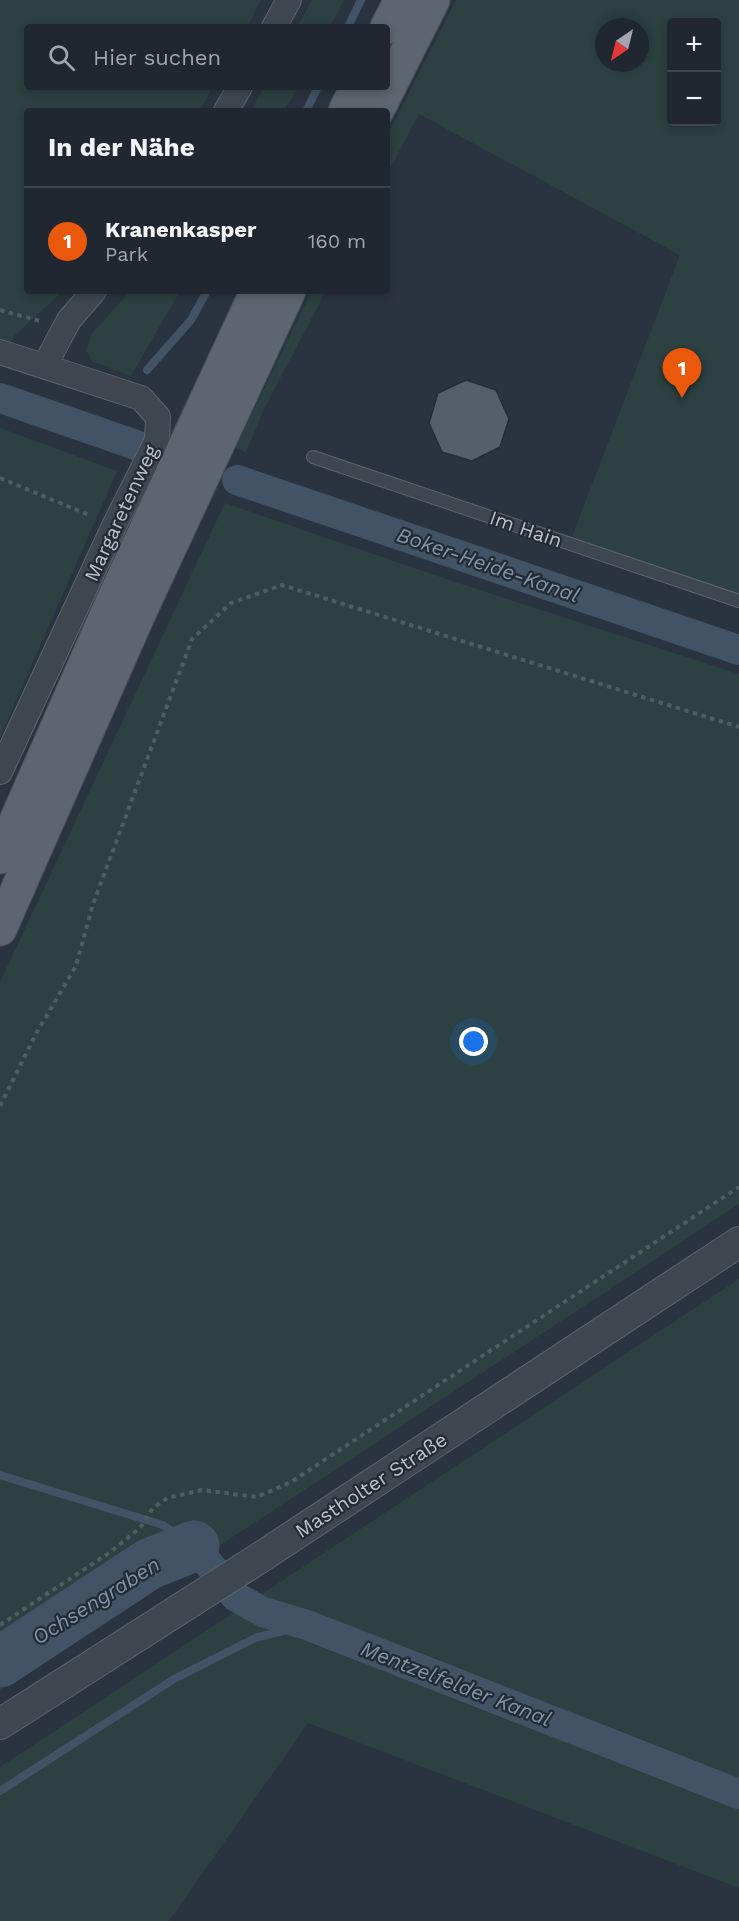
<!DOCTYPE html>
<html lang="de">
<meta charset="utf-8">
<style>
:root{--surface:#202730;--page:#282f38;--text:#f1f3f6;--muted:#a2a5ab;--line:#3d444c;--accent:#ea580c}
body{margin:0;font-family:"Work Sans",sans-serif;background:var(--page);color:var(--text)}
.controls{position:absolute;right:18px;top:18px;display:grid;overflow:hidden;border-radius:6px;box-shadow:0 3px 9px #0003}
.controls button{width:54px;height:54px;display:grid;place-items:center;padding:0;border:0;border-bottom:2px solid var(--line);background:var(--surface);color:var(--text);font:30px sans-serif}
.compass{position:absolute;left:595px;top:18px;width:54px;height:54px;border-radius:50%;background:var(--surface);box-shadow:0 3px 9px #0003;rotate:215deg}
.you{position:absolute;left:474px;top:1042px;width:21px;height:21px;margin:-15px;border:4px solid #fff;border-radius:50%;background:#1a73e8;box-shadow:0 0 0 9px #1a73e833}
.badge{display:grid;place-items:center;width:39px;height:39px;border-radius:50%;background:var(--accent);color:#fff;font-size:20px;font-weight:700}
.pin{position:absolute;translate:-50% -50px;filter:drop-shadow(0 2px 3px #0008)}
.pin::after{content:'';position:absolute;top:32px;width:21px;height:18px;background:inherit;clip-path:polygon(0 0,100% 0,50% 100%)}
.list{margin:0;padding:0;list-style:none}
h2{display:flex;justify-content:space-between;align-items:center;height:78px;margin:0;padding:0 24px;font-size:26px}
h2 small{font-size:20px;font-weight:400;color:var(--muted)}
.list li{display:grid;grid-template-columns:39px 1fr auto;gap:18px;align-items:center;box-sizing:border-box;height:108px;padding:0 24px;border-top:2px solid var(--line)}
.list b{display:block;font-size:22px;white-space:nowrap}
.list p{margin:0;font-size:20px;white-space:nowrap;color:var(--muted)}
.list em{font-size:20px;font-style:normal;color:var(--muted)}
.icon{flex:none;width:33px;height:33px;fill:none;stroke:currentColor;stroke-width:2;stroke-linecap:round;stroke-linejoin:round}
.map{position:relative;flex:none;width:739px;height:1921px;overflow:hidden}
.search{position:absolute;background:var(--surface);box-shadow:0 3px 9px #0003;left:24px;top:24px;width:366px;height:66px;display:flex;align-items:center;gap:15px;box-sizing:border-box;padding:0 21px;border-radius:6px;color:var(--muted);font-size:22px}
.panel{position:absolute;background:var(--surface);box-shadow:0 3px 9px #0003;left:24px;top:108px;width:366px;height:186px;border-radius:6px}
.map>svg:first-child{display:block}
</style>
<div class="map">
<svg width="739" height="1921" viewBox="0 0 739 1921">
<rect width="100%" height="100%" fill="#2a3440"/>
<g fill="#2d4142" fill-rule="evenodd">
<path d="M0 0H261L247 27H27V87H213L200 111H27V291H63L14 336 0 359Z"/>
<path d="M312 0H344L330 27H297Z"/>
<path d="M456 0H739V598L570 542 680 255 419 114 387 174V136ZM672 22H716V122H672ZM604 27H640V63H604Z"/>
<path d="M264 87H298L284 111H251Z"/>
<path d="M130 291H180L131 376 92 361 87 351 91 335Z"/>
<path d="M312 291H326L264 409 246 452 235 448Z"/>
<path d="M0 428 117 471 0 737Z"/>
<path d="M225 503 452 581 739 674V1204L0 1690V982Z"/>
<path d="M739 1279V1888L308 1723 169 1921H0V1767Z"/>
</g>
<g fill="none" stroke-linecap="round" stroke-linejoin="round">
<g stroke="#425366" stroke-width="8">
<path d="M348 27 361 0"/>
<path d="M306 111 318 87"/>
<path d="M147 370 191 320 207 291"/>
<path d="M0 1475 163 1525 194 1546"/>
<path d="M0 1791 174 1679 255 1638 307 1625"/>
</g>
<g stroke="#425366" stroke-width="30">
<path d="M0 398 136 445"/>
<path d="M237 480 739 650"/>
<path d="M194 1546 236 1597 263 1612 307 1625 739 1794"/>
</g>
<path stroke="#425366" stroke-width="51" d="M0 1662 149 1564 194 1546"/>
</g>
<path fill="#545f6a" stroke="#252d37" stroke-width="1.5" d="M466 380 496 390 509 419 500 447 472 461 442 452 429 423 438 393Z"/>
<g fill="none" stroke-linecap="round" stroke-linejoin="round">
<defs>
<path id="service" d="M313 457 739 601"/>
<g id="minor">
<path d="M274 27 289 0"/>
<path d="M226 111 240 87"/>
<path d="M0 352 141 398 158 417 157 440 114 526 0 772"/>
<path d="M45 365 69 320 94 291"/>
</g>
<path id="tertiary" d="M0 1724 258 1559 739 1242"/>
<g id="primary">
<path d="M387 27 401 0"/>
<path d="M345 111 357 87"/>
<path d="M377 111 433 0"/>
<path d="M0 857 111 605 257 291"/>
<path d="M0 929 138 616 289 291"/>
</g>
</defs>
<use href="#service" stroke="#5c646d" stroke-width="14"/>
<use href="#minor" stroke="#5c646d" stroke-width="26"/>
<use href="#tertiary" stroke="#5c646d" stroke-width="32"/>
<use href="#primary" stroke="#484f59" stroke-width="35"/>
<g stroke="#4c5e60" stroke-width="4" stroke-dasharray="4.5 4.5" stroke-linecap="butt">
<path d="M0 310 40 321"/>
<path d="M0 478 91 516"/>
<path d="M0 1106 37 1032 76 966 93 904 192 639 231 603 282 585 739 727"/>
<path d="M0 1625 109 1553 140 1528 153 1508 167 1498 202 1490 257 1497 291 1482 739 1187"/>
</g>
<use href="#service" stroke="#3e4650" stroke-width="12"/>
<use href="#minor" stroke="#3e4650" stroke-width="24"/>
<use href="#tertiary" stroke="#3e4650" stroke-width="30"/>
<use href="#primary" stroke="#5d6570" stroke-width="33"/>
</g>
<g text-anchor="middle" stroke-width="4.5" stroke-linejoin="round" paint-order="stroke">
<g font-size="20" fill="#bbc1ca" stroke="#232b35">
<text transform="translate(121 513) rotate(-65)" y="7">Margaretenweg</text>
<text transform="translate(526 529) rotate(19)" y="7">Im Hain</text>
<text transform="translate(371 1485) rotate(-33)" y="7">Mastholter Straße</text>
</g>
<g font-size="21" font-style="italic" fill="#8093a9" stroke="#232b35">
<text transform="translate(488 565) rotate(19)" y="7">Boker-Heide-Kanal</text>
<text transform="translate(96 1601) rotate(-32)" y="7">Ochsengraben</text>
<text transform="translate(456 1684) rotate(21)" y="7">Mentzelfelder Kanal</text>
</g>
</g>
</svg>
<div class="controls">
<button>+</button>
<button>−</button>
</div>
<svg class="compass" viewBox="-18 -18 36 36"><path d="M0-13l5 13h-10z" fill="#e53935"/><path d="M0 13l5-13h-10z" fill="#a2a5ab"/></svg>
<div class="you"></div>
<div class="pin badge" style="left:682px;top:398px">1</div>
<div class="search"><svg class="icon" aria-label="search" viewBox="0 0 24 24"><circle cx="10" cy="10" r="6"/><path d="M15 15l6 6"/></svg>Hier suchen</div>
<section class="panel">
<h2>In der Nähe<small></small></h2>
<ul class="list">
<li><span class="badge">1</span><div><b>Kranenkasper</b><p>Park</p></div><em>160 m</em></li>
</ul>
</section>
</div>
